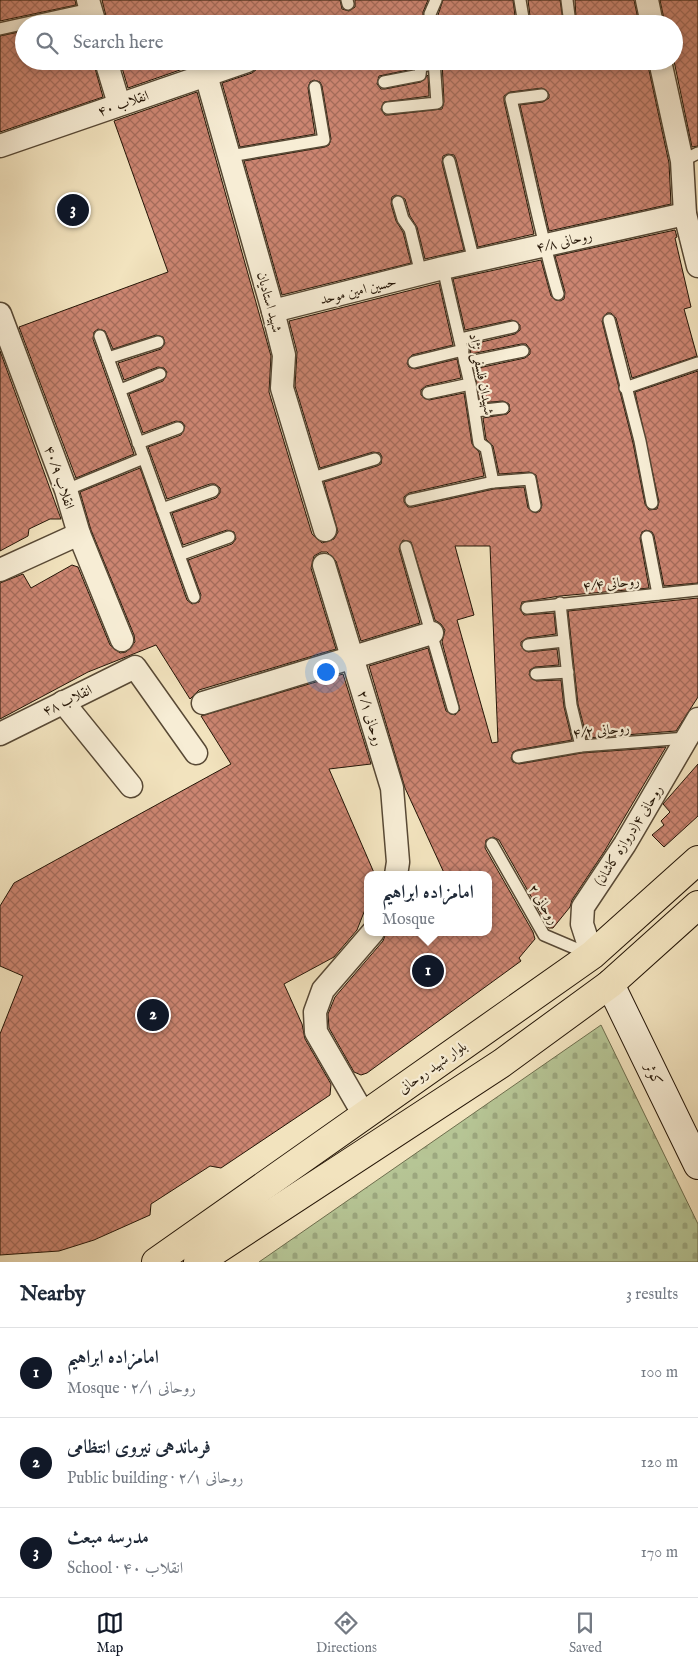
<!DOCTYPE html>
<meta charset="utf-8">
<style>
:root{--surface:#fff;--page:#f6f6f7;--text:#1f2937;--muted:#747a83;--line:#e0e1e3;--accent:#111827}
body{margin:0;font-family:"IM FELL English",Amiri,serif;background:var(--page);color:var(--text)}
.you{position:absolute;left:325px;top:671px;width:18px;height:18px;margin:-12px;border:4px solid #fff;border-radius:50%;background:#1a73e8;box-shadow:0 0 0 8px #1a73e833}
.badge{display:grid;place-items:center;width:32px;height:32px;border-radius:50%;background:var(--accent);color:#fff;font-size:16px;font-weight:700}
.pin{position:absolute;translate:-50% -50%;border:2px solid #fff;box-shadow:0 1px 5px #0006}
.popup{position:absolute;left:364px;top:871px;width:128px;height:65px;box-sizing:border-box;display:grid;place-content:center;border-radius:10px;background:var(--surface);filter:drop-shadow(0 1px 4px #0005);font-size:16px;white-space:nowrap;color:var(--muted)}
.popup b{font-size:19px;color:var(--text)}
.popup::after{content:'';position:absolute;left:50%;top:100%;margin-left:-10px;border:10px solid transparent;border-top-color:var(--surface)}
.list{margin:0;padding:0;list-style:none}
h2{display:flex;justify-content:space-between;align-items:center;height:65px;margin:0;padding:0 20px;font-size:21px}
h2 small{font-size:16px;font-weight:400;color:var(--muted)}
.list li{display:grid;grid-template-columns:32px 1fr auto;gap:15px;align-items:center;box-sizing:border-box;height:90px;padding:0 20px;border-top:1px solid var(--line)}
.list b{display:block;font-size:19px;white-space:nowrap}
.list p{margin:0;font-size:16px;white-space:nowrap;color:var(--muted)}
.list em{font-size:16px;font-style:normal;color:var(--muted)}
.icon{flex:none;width:28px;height:28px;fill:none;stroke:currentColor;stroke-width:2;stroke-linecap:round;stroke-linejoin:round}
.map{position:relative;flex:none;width:698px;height:1262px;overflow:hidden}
.search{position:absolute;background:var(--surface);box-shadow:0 2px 8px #0003;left:15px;right:15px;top:15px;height:55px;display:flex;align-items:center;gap:12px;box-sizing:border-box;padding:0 18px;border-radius:28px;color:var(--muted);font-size:19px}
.sheet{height:335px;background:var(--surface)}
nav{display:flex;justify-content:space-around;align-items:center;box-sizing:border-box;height:70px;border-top:1px solid var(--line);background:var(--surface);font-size:14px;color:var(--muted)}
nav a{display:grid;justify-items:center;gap:2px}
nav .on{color:var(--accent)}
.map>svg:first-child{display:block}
</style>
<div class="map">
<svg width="698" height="1262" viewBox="0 0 698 1262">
<defs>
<pattern id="cemetery-stones" width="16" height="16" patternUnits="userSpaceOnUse" patternTransform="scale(1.25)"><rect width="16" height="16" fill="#b6c595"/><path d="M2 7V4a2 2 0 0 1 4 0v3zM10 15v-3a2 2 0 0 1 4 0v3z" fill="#9ca87f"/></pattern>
<pattern id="building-cross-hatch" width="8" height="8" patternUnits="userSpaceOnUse" patternTransform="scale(1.25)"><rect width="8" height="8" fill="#cc8571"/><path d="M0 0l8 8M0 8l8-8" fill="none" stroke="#a56c5b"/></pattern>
</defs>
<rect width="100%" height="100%" fill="#f2e3be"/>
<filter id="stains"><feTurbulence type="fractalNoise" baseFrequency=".004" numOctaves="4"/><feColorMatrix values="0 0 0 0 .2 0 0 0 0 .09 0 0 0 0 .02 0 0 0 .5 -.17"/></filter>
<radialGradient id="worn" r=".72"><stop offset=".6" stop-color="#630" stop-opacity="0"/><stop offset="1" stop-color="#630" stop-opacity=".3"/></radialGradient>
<path fill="url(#cemetery-stones)" stroke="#6e6e4e" d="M601 1025 698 1224V1262H259Z"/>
<g fill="url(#building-cross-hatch)" stroke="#251607" fill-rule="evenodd">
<path d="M0 0H75L76 5 0 21Z"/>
<path d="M102 0H340L342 9 349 11 355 7V0H428L423 12V24H108Z"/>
<path d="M443 0H513L516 24H438V15Z"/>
<path d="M528 0H560L563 20 569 23 576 18 575 0H634L639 24H531Z"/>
<path d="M660 0H698V146L692 147 674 61V24H665Z"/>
<path d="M24 31V61H93L103 97 0 132V36Z"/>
<path d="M120 61H206L128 88Z"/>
<path d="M260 61H415L413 69 379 76 377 84 381 89H385L421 82 428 75 429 96 384 102 381 109 385 115H389L442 109 444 102 442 61H647L669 163 671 204 549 231 520 105 543 102 549 98V94L542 88 510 92 504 96V101L534 234 478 247 456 159 454 155 448 154 443 156 442 163 464 250 425 259 417 227 410 216 405 199 396 195 392 197 391 204 396 221 403 232 411 263 282 295 244 161 325 147 329 145 331 139 322 86 320 82 314 80 310 82 308 88 315 134 240 147 222 83 252 73 257 69Z"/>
<path d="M197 92 271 356 269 392 312 534 322 543 334 539 338 532 324 482 377 466 381 464 382 457 380 453 373 452 320 468 295 386 297 352 289 321 439 283 453 345 412 355 407 363 409 367 415 369 457 359 461 378 426 386 421 390V395L429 400 464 393 472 444 479 452 484 476 409 493 404 497V502L408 507H413L494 489 524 487 528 508 536 513 540 511 542 505 536 475 529 472 499 474 493 446 486 439 483 418 507 414 510 411 509 404 503 401 480 403 474 369 525 358 530 354V349L526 344H521L471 354 469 345 515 334 520 330V325L512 320 465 330 453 279 541 260 551 296 560 301 564 299 565 292 555 256 675 230 677 237 675 238 691 307 684 309 697 356 632 378 616 318 611 313H607L602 321 633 443 645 504 649 510 657 509 659 502 635 392 698 371V583L664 586 654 536 652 532 646 530 642 532 640 538 649 588 560 596 522 602 520 609 524 615 554 613 556 634 527 638 521 642V646L528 652 557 649 559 665 535 667 530 670 529 675 536 681 561 680 564 707 572 740 517 750 513 752 511 758 513 762 519 764 582 753 666 747 604 852 572 900 570 907 553 928H549L499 840 493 837 486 840 485 848 533 932 535 939 519 958 521 961 367 1073 361 1075 354 1072 329 1028 328 1014 335 997 383 941 386 933 488 932V875H445L405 788 369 666 428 648 446 711 455 715 460 710 442 642 445 630 441 624 435 620 411 542 403 540 399 549 420 623 361 641 336 561 327 552H321L314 556 311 568 336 649 199 690 190 699 156 645 88 672 0 719V583L23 574 31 588 72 565 78 567 110 645 120 653 126 652 135 642 134 635 91 530 80 492 140 468 187 600 192 604 199 602 201 595 188 560 232 544 236 539 234 532 227 530 183 545 172 513 216 498 220 493V488L215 484H210L167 499 148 447 181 435 185 426 182 422 176 421 143 433 129 394 163 381 167 372 164 368 158 367 124 380 118 363 161 349 165 343 163 337 156 335 113 349 105 331 98 329 94 332 93 339 134 454 76 478 19 327 168 272 114 121ZM455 546H490L498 742 492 743 457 620 474 615Z"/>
<path d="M0 351 61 519H50L29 529 28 536 0 551Z"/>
<path d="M698 598V697L676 731 587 738 578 704 568 611Z"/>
<path d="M343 674 371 764 329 769 375 875H368V902L357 930 334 957 284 984 302 1024 305 1039 331 1084 330 1095 221 1168 210 1166 151 1204 150 1215 94 1240 59 1251 0 1255V1034L23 976 0 966V906L14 883 231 764 201 716Z"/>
<path d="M698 764V816L664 847 652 835 664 825 661 821 670 812 663 804Z"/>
</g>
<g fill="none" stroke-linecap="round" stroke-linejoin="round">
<defs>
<g id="lane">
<path d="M347 0 348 4"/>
<path d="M520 0 524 24"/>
<path d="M567 0 569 16"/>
<path d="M431 24 430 14 436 0"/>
<path d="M0 29 90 9"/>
<path d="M384 82 420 75 421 66 434 64"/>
<path d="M542 95 511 99C527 164 539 230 558 294"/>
<path d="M388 108 437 103 434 61"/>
<path d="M230 156 324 140 315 87"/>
<path d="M449 161 474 261"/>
<path d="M682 161 698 153"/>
<path d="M398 202 403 219 410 229 421 274"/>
<path d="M443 268 470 384 479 443 486 448 493 482"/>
<path d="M609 320 640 441 652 503"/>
<path d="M100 336 194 597"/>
<path d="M460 339 513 327"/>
<path d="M108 358 158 342"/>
<path d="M414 362 463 350"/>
<path d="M465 363 523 351"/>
<path d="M625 388 698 363"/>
<path d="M120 390 160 374"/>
<path d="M428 393 470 384"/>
<path d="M475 411 503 408"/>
<path d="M138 443 178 428"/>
<path d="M309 479 375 459"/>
<path d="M66 490 144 458"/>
<path d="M411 500 493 482 530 479 535 506"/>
<path d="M162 509 213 491"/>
<path d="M647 537 658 594"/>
<path d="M406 547 453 708"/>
<path d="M179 555 229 537"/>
<path d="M560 603 571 705 581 746"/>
<path d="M527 608 698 590"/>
<path d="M528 645 564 641"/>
<path d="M536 674 568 672"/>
<path d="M518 757 581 746 687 738"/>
<path d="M492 844 544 935 591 955"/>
</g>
<g id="street">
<path d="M88 0 95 24"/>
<path d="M647 0 652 24"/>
<path d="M106 61 119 104"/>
<path d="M660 61 682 161 685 214 698 266"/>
<path d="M206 75 273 311 284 355 282 388 325 530"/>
<path d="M0 146 247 61"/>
<path d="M273 311 443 268 685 214"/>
<path d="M0 314 66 490 79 534 122 640"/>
<path d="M324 565 392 788 398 862 396 875"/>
<path d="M0 570 79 534"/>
<path d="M63 702 131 786"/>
<path d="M203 703 432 633"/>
<path d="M0 734 135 667 196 753"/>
<path d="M592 955 582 924 583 907 625 844 698 719"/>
<path d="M364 1115 316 1032 315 1012 323 990 373 932"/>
</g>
<path id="secondary" d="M610 984 698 1165"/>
<g id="primary">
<path d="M156 1262 592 955 698 860"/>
<path d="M198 1262 502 1063 610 984 698 905"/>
</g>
</defs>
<use href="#lane" stroke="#584935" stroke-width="14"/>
<use href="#street" stroke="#584935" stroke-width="25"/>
<use href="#secondary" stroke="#251607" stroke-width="30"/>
<use href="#primary" stroke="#251607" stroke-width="30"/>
<use href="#lane" stroke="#f7edd5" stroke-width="11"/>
<use href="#street" stroke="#f7edd5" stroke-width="22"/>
<use href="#secondary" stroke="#f7edd5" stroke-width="28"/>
<use href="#primary" stroke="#f2e3be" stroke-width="28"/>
</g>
<g text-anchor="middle" stroke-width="4.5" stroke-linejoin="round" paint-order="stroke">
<g font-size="14" fill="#251607" stroke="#f7edd5">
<text transform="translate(123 103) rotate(-19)" y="5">انقلاب ۴۰</text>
<text transform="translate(564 241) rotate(-13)" y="5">روحانی ۴/۸</text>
<text transform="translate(358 290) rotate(-14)" y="5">حسین امین موحد</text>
<text transform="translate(270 302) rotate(75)" y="5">شهید استادیان</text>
<text transform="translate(482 374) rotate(79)" y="5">شهیدان فلسفی نژاد</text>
<text transform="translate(60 477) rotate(71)" y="5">انقلاب ۴۰/۹</text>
<text transform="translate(611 583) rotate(-6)" y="5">روحانی ۴/۴</text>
<text transform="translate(67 700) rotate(-26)" y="5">انقلاب ۴۸</text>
<text transform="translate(371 718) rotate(73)" y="5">روحانی ۲/۱</text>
<text transform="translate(601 730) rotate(-6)" y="5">روحانی ۴/۲</text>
<text transform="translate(628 835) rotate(-58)" y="5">روحانی ۴(دروازه کاشان)</text>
<text transform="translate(544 904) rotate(58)" y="5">روحانی ۲</text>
<text transform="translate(432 1067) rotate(-35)" y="5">بلوار شهید روحانی</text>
<text transform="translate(654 1074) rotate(64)" y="5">کوثر</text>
</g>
</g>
<rect width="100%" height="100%" filter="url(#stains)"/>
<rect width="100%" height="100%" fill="url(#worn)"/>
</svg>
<div class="you"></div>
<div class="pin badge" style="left:428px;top:971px">1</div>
<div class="popup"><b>امامزاده ابراهیم</b>Mosque</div>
<div class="pin badge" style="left:153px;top:1015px">2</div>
<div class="pin badge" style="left:73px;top:210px">3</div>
<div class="search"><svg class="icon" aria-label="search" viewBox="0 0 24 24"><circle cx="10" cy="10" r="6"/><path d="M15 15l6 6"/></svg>Search here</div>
</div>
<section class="sheet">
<h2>Nearby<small>3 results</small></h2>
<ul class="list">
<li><span class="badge">1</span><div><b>امامزاده ابراهیم</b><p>Mosque · روحانی ۲/۱</p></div><em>100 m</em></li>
<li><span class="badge">2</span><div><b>فرماندهی نیروی انتظامی</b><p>Public building · روحانی ۲/۱</p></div><em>120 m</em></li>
<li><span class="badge">3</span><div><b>مدرسه مبعث</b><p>School · انقلاب ۴۰</p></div><em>170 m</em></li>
</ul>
</section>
<nav>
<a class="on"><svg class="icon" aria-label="map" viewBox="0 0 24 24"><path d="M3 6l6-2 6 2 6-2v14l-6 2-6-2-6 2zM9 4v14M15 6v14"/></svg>Map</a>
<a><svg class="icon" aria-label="directions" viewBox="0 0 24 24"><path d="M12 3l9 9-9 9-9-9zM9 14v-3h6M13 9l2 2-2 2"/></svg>Directions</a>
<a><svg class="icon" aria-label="saved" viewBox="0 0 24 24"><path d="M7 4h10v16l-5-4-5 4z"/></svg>Saved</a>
</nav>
